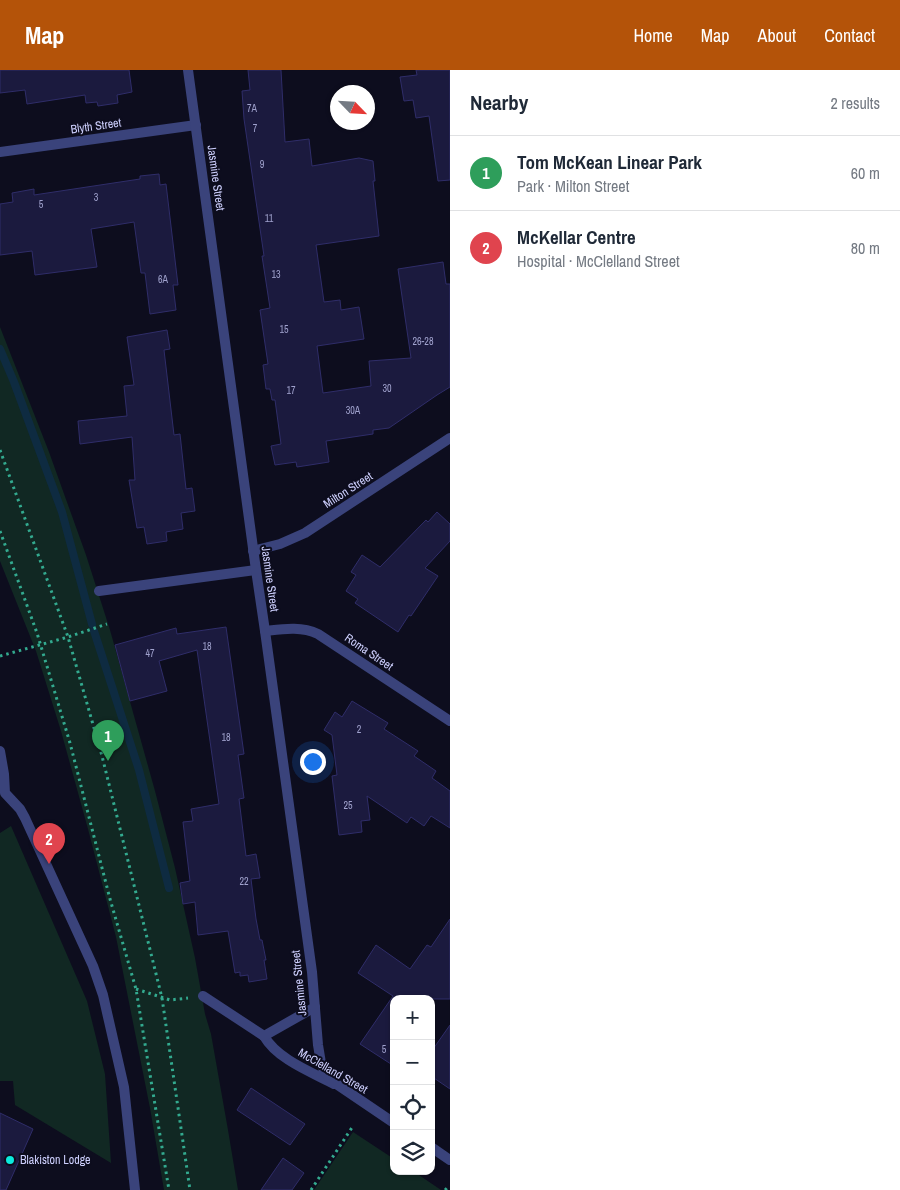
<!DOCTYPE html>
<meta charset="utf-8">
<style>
:root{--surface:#fff;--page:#f6f6f7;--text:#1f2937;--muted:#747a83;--line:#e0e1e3;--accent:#b45309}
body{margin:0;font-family:"Archivo Narrow",sans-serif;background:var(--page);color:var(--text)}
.controls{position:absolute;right:15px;bottom:15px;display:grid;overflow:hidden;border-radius:10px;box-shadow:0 1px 4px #0004}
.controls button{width:45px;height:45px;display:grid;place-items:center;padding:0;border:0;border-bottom:1px solid var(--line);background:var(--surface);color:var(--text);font:25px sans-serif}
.compass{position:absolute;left:330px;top:15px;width:45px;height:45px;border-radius:50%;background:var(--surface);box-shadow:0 1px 4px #0004;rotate:115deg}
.you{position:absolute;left:312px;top:691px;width:18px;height:18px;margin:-12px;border:4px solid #fff;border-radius:50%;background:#1a73e8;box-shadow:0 0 0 8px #1a73e833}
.badge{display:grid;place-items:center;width:32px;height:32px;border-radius:50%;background:var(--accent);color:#fff;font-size:16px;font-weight:700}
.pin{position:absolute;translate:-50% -41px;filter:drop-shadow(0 1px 2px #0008)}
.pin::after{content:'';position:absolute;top:26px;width:18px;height:15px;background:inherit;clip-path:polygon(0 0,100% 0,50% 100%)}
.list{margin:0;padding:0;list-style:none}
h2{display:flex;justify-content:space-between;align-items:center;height:65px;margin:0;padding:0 20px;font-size:21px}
h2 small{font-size:16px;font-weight:400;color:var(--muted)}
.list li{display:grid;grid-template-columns:32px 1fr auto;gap:15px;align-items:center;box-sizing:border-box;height:75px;padding:0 20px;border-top:1px solid var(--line)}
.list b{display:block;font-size:19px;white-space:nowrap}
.list p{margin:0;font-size:16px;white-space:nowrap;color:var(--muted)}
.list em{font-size:16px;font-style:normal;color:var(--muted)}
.icon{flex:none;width:28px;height:28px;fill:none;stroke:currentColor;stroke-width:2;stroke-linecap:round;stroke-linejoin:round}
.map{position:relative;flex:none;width:450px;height:1120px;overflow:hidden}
header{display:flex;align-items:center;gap:30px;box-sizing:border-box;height:70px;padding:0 25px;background:var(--accent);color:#fff}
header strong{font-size:24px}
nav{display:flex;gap:28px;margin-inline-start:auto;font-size:18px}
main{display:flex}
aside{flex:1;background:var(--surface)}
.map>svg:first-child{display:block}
</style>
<header>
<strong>Map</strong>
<nav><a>Home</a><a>Map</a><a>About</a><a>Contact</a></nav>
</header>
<main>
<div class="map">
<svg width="450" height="1120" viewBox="0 0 450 1120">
<rect width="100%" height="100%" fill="#0d0d1e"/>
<g fill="#112823">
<path d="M0 257 49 382 86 485 110 560 155 721 175 798 195 888 205 944 211 964 228 1060 238 1120H164L150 1038 116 867 88 759 61 661 36 581 0 491Z"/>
<path d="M11 756 87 931 105 1004 111 1093 15 1035 13 1011H0V763Z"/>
<path d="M353 1062 394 1089V1101H413L441 1120H314Z"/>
</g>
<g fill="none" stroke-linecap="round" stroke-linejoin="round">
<g stroke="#0e2b41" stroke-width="8">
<path d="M0 279 14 312 62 442 92 554"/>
<path d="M94 561 139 700 169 818"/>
</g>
</g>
<g fill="#1b1a3e" stroke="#2f2d69">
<path d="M0 0H129L132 22 117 25 118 33 98 36 97 32 86 33 85 25 27 34 25 20 0 23Z"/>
<path d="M248 0H281L285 72 309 69 312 96 359 88 373 91 375 111H373L379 166 316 175 324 232 340 230 341 240 359 237 364 269 317 276 323 323 371 316 369 291 411 288 398 199 443 192 446 214H450V317L437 325 389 358 373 360V364L326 371 329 392 297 397 296 392 275 395 271 376 281 374 275 330H272L270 319H266L263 295 268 294 260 240 270 238 262 186H264L244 49 242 21 250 20Z"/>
<path d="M416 0H450V110L438 111 429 46 416 48 413 30 404 31 400 7 417 5Z"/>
<path d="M159 104 160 115 166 114 178 215H173L176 240 150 244 145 203H141L134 152 91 159 97 197 35 205 32 181 0 185V134L13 132 12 123 34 119V125L140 109V106Z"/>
<path d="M167 260 170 279 164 280 174 365 180 364 186 419 192 418 195 441 181 443 183 459 166 462 167 471 147 474 144 457 137 458 129 410H135L132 367 80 374 78 351 127 346 124 316 134 315 127 267Z"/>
<path d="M437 442 450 454V471L425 498 438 506 411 546 409 545 398 562 355 533 358 529 346 521 356 505 351 502 362 485 380 497 426 450 428 452Z"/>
<path d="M226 557 244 684 238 685 244 728 239 729 246 786 256 784 260 808 251 809 256 849 260 870H262L266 890H264L267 909 249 912 248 905 240 906V902L235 903 228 861 198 865 195 832 183 834 180 813 190 811 183 752 193 751 191 739 219 734 197 580 159 591 167 621 130 631 115 575 176 558 177 564Z"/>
<path d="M352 631 388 653 384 659 418 681 414 686 436 701 432 708 450 721V758L431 746 424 756 411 747 407 753 367 726 370 750 361 751 362 762 339 765 332 706 337 705 332 665 324 660 335 642 342 647Z"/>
<path d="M450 849V929H397L394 927V996L360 974 393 926 358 903 376 875 410 899 427 875 431 877Z"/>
<path d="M450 955V1019L431 1006V982Z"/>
<path d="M251 1018 305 1054 290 1075 237 1040Z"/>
<path d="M0 1043 33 1059 6 1120H0Z"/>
<path d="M283 1088 304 1103 292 1120H261Z"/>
</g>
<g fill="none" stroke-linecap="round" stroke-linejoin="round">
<g stroke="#33aa8f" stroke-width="3" stroke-dasharray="2.5 4" stroke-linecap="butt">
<path d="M0 380 68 567 102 686 162 928 190 1120"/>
<path d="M0 461 37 563 70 673 110 829 136 919 169 1120"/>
<path d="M0 586 68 567 107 554"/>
<path d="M136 919 170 930 188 928"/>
<path d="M311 1120 353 1056"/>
<path d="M445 1120 447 1118"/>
</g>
<g stroke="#3a437b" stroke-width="10">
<path d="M0 681 4 704 5 723 20 739 25 748 93 896 103 925 124 1017 135 1120"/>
<path d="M264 966C277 989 311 1002 334 1014"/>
</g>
<g stroke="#3a437b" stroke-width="10">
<path d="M0 82 196 55"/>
<path d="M253 481 280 474 305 463 450 368"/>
<path d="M99 521 256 500"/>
<path d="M265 561C283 559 301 556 318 564L450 651"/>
<path d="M203 926 264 966 315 937"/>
</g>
<g stroke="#3a437b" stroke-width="10">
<path d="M188 0 256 500 265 561 312 902 318 975 321 993 324 1001 332 1011 394 1053"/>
<path d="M431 1077 450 1090"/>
</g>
</g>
<circle fill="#0beadc" stroke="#0d0d1e" stroke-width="2" cx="10" cy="1090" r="5"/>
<g text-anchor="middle" stroke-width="4" stroke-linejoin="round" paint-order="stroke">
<g font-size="10" fill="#a0a2cd">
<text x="252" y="42">7A</text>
<text x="255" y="62">7</text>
<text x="262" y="98">9</text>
<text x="96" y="131">3</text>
<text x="41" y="138">5</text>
<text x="269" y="152">11</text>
<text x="276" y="208">13</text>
<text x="163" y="213">6A</text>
<text x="284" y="263">15</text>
<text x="423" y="275">26-28</text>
<text x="387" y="322">30</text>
<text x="291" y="324">17</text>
<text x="353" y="344">30A</text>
<text x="207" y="580">18</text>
<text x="150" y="587">47</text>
<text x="359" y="663">2</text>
<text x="226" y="671">18</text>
<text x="348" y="739">25</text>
<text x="244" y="815">22</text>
<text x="384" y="983">5</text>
</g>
<g font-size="12" fill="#cdcffd" stroke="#0d0d1e">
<text transform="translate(96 56) rotate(-8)" y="4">Blyth Street</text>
<text transform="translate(216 108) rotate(82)" y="4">Jasmine Street</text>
<text transform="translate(348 420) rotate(-33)" y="4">Milton Street</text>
<text transform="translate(270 509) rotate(82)" y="4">Jasmine Street</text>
<text transform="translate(369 582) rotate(34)" y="4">Roma Street</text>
<text transform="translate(299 913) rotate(-96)" y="4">Jasmine Street</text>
<text transform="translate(333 1001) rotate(30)" y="4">McClelland Street</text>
</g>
<g font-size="12" fill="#cdcffd" stroke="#0d0d1e" text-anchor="start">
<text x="20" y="1094">Blakiston Lodge</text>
</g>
</g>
</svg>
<div class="controls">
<button>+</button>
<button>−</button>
<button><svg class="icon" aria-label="locate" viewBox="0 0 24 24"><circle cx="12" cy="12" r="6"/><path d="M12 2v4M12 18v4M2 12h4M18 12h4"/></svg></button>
<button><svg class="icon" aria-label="layers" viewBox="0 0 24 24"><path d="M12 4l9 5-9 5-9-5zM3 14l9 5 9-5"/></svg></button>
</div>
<svg class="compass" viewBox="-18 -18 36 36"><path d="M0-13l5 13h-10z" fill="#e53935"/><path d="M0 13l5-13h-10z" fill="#747a83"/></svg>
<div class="you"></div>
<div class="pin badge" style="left:108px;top:691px;background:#2e9e5b">1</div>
<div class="pin badge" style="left:49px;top:794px;background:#e0444e">2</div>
</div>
<aside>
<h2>Nearby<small>2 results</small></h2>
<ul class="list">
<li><span class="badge" style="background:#2e9e5b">1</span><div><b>Tom McKean Linear Park</b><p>Park · Milton Street</p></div><em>60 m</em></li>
<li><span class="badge" style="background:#e0444e">2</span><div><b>McKellar Centre</b><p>Hospital · McClelland Street</p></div><em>80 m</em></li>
</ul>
</aside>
</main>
